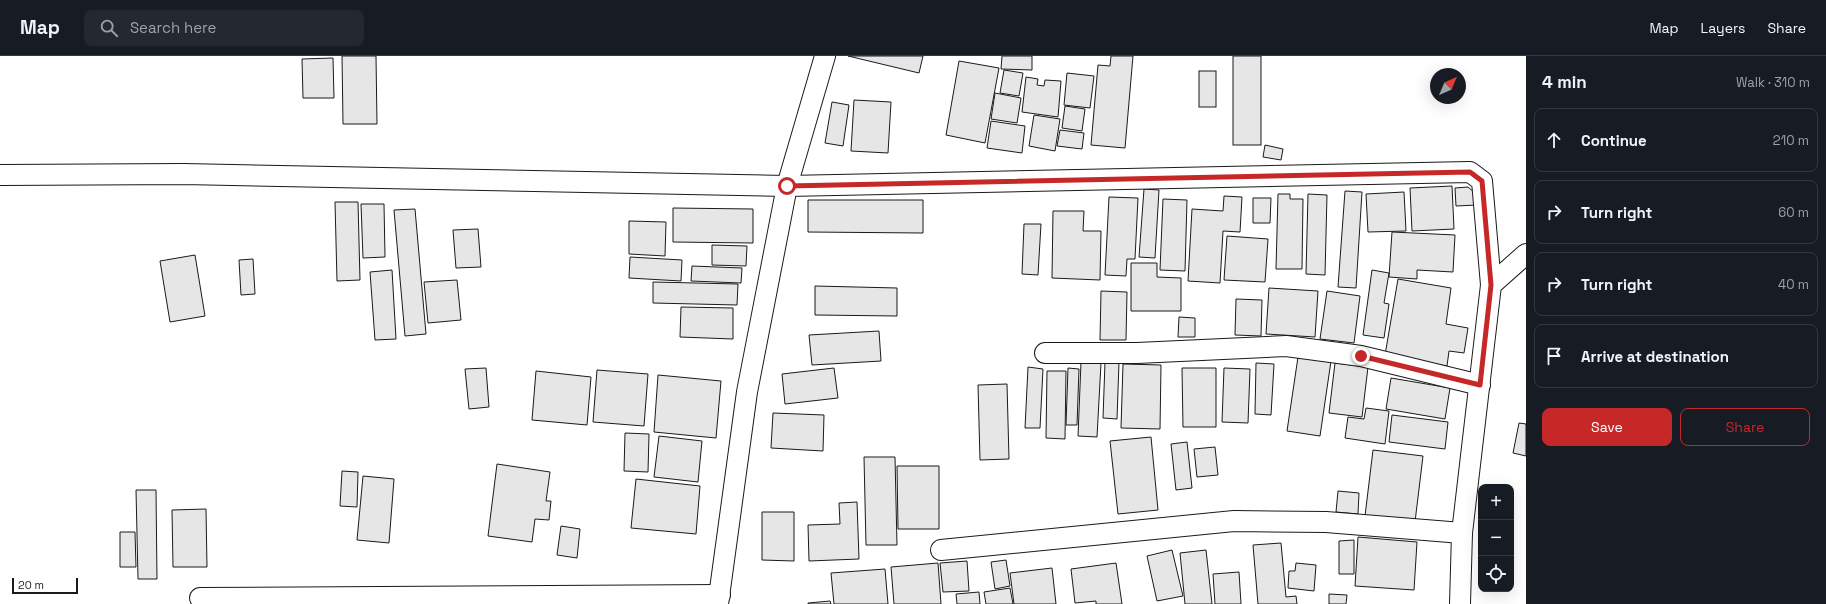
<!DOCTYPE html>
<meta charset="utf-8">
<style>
:root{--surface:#171b24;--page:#242831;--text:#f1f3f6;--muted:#9ea1a6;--line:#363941;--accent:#c62828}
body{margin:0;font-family:"Space Grotesk",sans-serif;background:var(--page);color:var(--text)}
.controls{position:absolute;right:12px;bottom:12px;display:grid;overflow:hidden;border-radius:8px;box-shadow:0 4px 16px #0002}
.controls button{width:36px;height:36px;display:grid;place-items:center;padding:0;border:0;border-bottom:1px solid var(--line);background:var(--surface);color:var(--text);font:20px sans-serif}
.compass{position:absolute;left:1430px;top:12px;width:36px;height:36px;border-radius:50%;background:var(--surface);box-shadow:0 4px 16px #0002;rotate:44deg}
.scale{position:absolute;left:12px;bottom:10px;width:66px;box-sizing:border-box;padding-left:4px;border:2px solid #1a1a1a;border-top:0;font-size:11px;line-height:14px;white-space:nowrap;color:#1a1a1a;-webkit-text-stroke:3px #fff;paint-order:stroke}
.stop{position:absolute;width:12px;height:12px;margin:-9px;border:3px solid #c62828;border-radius:50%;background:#fff}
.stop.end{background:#c62828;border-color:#fff;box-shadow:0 1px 4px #0008}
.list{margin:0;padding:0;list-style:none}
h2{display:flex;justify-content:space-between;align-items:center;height:52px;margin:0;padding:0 16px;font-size:17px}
h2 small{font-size:13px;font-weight:400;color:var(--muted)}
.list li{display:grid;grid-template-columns:26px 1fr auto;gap:12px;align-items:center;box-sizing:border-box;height:64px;margin:0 8px 8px;padding:0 8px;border:1px solid var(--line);border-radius:8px}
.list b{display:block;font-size:15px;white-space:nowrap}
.list em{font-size:13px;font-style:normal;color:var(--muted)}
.actions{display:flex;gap:8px;padding:12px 16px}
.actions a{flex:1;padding:9px 0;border:1px solid var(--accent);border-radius:8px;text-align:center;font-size:14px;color:var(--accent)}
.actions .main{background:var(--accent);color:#fff}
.icon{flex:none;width:22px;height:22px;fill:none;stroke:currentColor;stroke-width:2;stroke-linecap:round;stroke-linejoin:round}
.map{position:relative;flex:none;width:1526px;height:548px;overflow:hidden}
header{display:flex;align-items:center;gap:24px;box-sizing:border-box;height:56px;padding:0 20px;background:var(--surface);border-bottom:1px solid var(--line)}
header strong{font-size:19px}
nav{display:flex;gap:22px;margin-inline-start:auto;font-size:14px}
.search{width:280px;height:36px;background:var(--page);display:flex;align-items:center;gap:10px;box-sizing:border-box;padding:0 14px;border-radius:8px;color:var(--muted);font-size:15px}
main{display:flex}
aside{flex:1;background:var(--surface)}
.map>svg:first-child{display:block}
</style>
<header>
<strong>Map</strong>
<div class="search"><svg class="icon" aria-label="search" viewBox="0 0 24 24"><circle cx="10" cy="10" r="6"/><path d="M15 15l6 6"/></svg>Search here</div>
<nav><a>Map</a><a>Layers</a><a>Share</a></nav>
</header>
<main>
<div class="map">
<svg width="1526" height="548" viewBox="0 0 1526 548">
<rect width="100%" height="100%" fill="#fff"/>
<g fill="#e6e6e6" stroke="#1a1a1a">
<path d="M342 0H376L377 68H343Z"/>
<path d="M848 0H923L919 17Z"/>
<path d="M1002 0H1032V14L1001 13Z"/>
<path d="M1111 0H1133L1125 92 1091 89 1098 9 1110 10Z"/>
<rect x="1233" y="0" width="28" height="89"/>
<path d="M333 2 334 42H303L302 3Z"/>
<path d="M959 5 999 12 985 87 946 79Z"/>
<path d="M1004 14 1023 17 1019 40 1000 37Z"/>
<rect x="1199" y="15" width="17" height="36"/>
<path d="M1067 17 1094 20 1090 52 1064 49Z"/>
<path d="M1026 21 1038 23 1037 29 1044 30 1045 24 1061 25 1058 61 1022 56Z"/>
<path d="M995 37 1021 42 1017 67 991 63Z"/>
<path d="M854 44 891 46 888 97 851 95Z"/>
<path d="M832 46 849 49 843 90 825 87Z"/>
<path d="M1065 50 1085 53 1082 75 1062 72Z"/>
<path d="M1034 59 1060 63 1055 95 1029 90Z"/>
<path d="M991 65 1025 70 1022 97 987 92Z"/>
<path d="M1060 74 1084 77 1082 93 1057 90Z"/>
<path d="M1265 89 1283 93 1281 104 1263 101Z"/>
<path d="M1452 130 1454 173 1412 175 1410 132Z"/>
<path d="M1468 131 1476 138 1477 149 1456 150 1455 132Z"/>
<path d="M1144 133 1159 134 1155 202 1139 201Z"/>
<path d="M1345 135 1362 136 1356 232 1338 231Z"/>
<path d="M1404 136 1406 175 1368 176 1366 138Z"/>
<path d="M1278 138H1290V143H1303L1302 213H1276Z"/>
<path d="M1308 138 1327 139 1325 219 1306 218Z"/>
<path d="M1224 140 1242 141 1240 176 1223 175 1220 227 1188 225 1192 153 1223 155Z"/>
<path d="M1109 141 1138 142 1135 203H1127L1126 220 1105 219Z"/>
<path d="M1253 142H1271L1270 167H1253Z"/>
<path d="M1163 143 1187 144 1185 215 1160 214Z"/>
<path d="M808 144H923V177L808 176Z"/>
<path d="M335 146H358L360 224 337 225Z"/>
<path d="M361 148H384L385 201 363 202Z"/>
<path d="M673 152 753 153V187L673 186Z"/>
<path d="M415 153 426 278 405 280 394 154Z"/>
<path d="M1053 155H1084L1083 175H1101L1100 224 1052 222Z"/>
<path d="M629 165 666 166 665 200 629 198Z"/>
<path d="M1024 168H1041L1038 219 1022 218Z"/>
<path d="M478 173 481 211 456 212 453 174Z"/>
<path d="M1392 176 1455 179 1453 216 1417 214V223L1389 221Z"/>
<path d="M1227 180 1268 183 1265 226 1224 224Z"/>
<path d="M712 189 747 190 746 210 712 209Z"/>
<path d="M195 199 205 260 170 266 160 205Z"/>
<path d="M630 201 682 204 681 225 629 222Z"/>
<path d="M253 203 255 238 241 239 239 204Z"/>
<path d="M1131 207H1157V221L1181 222V255H1131Z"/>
<path d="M692 210 742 212 741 227 691 225Z"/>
<path d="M392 214 396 283 375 284 370 216Z"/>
<path d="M1372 214 1389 217 1384 247 1389 248 1384 282 1363 279Z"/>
<path d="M1398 223 1451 232 1446 268 1468 272 1464 297 1449 295 1447 310 1385 299Z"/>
<path d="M457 224 461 264 428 267 424 226Z"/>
<path d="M653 226 738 228 737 249 653 247Z"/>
<path d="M815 230 897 232V260L815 259Z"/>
<path d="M1269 232 1318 235 1315 281 1266 278Z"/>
<path d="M1101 235 1127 236 1126 284H1100Z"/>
<path d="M1327 235 1360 240 1354 287 1320 283Z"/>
<path d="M1236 243 1262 244 1261 280 1235 279Z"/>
<path d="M681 251 733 252V283L680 281Z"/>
<path d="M1179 261 1195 262V281H1178Z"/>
<path d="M879 275 881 305 812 309 809 279Z"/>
<path d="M1298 301 1331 305 1320 380 1287 375Z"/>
<path d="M1081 306 1101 307 1097 381 1078 380Z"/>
<path d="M1105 306H1119L1117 363 1103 362Z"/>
<path d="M1256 307 1274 308 1271 359 1255 358Z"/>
<path d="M1335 307 1368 311 1362 361 1329 357Z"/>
<path d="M1123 308 1161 309 1160 373 1121 372Z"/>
<path d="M1028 311 1043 313 1040 372H1025Z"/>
<path d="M486 312 489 351 469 353 465 313Z"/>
<path d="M834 312 838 342 785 348 782 318Z"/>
<path d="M1068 312 1079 313 1077 369H1066Z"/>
<path d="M1182 312H1216V371H1183Z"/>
<path d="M1224 312 1250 313 1248 367 1222 366Z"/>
<path d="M597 314 648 318 644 370 593 366Z"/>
<path d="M536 315 591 321 587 369 532 364Z"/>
<path d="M1047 315H1066L1065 383 1046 382Z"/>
<path d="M658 319 721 325 716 382 654 376Z"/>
<path d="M1391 322 1450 332 1445 363 1386 353Z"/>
<path d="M1007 328 1009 403 980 404 978 329Z"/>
<path d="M1366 352 1389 355 1385 388 1345 382 1348 361 1364 363Z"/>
<path d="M773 357 824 359 823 395 771 392Z"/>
<path d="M1392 359 1448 366 1445 393 1389 386Z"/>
<path d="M1519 367 1526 368V400L1513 397Z"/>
<path d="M625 377 649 378 648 416 624 415Z"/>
<path d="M659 380 702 385 698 426 654 421Z"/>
<path d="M1151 381 1158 454 1118 458 1110 385Z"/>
<path d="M1187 386 1192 432 1176 434 1171 388Z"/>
<path d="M1215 391 1218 419 1197 421 1194 393Z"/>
<path d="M1373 394 1423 400 1415 466 1365 460Z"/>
<path d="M864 401H895L897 489H866Z"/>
<path d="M497 408 550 416 546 445H551L549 464 535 463 532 486 488 480Z"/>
<path d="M897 410H939V473H898Z"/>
<path d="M342 415 358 416 357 451 340 450Z"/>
<path d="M363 420 394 423 389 487 357 484Z"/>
<path d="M636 423 700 430 696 478 631 472Z"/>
<path d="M136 434H156L157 523H138Z"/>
<path d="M1338 435 1359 437 1358 458 1336 456Z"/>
<path d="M857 446 859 503 809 505 808 469 840 468 839 447Z"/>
<path d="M206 453 207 511H173L172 454Z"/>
<path d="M762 456H794V505L762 504Z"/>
<path d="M561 470 580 473 577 502 557 499Z"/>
<path d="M120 476H135L136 511H120Z"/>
<path d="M1358 481 1417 486 1414 534 1355 530Z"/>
<path d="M1354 484V518H1339V485Z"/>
<path d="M1281 487 1286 541 1296 540 1297 548H1258L1253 489Z"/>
<path d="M1172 494 1183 540 1157 545 1147 500Z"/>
<path d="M1206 494 1212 548H1185L1180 497Z"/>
<path d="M1006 504 1010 530 995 533 991 506Z"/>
<path d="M967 505 969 535 943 536 940 507Z"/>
<path d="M938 507 941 548H894L891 511Z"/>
<path d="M1116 507 1122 548H1096V545L1075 547 1071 513Z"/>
<path d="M1296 507 1316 509 1314 535 1288 532 1289 515H1295Z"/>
<path d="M1052 512 1056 548H1014L1010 517Z"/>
<path d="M885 513 888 548H834L831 517Z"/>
<path d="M1239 516 1241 548H1215L1213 518Z"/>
<path d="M1010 532 1013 548H986L984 536Z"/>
<path d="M979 536 980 548H957L956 538Z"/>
<path d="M1329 538 1347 539 1346 548H1329Z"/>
<path d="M830 545 831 548H808V547Z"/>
</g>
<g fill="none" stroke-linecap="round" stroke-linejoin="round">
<defs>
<g id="street">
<path d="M0 119 184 118 787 130 1470 116 1482 125 1491 229"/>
<path d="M1045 297H1137L1286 290 1361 300 1480 329"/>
<path d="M941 494 1234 465 1326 466 1462 477"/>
<path d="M200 542 720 539"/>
<path d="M718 548 747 336 787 130 825 0"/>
<path d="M1460 548 1462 477 1491 229 1526 198"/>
</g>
</defs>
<use href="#street" stroke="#1a1a1a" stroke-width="22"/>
<use href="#street" stroke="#fff" stroke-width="20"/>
</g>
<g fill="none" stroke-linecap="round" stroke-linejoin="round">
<path stroke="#c62828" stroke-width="5" d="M787 130 1470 116 1482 125 1491 229 1480 329 1361 300"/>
</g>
</svg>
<div class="controls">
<button>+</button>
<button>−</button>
<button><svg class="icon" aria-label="locate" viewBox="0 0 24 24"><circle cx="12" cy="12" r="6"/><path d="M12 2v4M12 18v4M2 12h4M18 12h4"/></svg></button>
</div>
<svg class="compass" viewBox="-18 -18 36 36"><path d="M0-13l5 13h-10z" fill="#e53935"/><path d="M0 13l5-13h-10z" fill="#9ea1a6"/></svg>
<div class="scale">20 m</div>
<div class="stop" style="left:787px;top:130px"></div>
<div class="stop end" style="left:1361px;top:300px"></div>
</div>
<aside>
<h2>4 min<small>Walk · 310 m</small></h2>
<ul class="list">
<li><svg class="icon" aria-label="ahead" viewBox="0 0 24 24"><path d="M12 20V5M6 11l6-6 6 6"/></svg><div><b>Continue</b></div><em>210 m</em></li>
<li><svg class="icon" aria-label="right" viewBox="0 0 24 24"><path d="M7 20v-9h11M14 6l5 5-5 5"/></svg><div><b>Turn right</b></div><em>60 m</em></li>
<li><svg class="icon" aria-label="right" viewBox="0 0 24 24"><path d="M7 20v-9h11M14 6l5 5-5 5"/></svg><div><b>Turn right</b></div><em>40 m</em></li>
<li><svg class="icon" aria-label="arrive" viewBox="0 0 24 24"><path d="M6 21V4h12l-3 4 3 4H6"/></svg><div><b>Arrive at destination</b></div></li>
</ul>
<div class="actions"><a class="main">Save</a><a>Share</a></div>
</aside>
</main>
